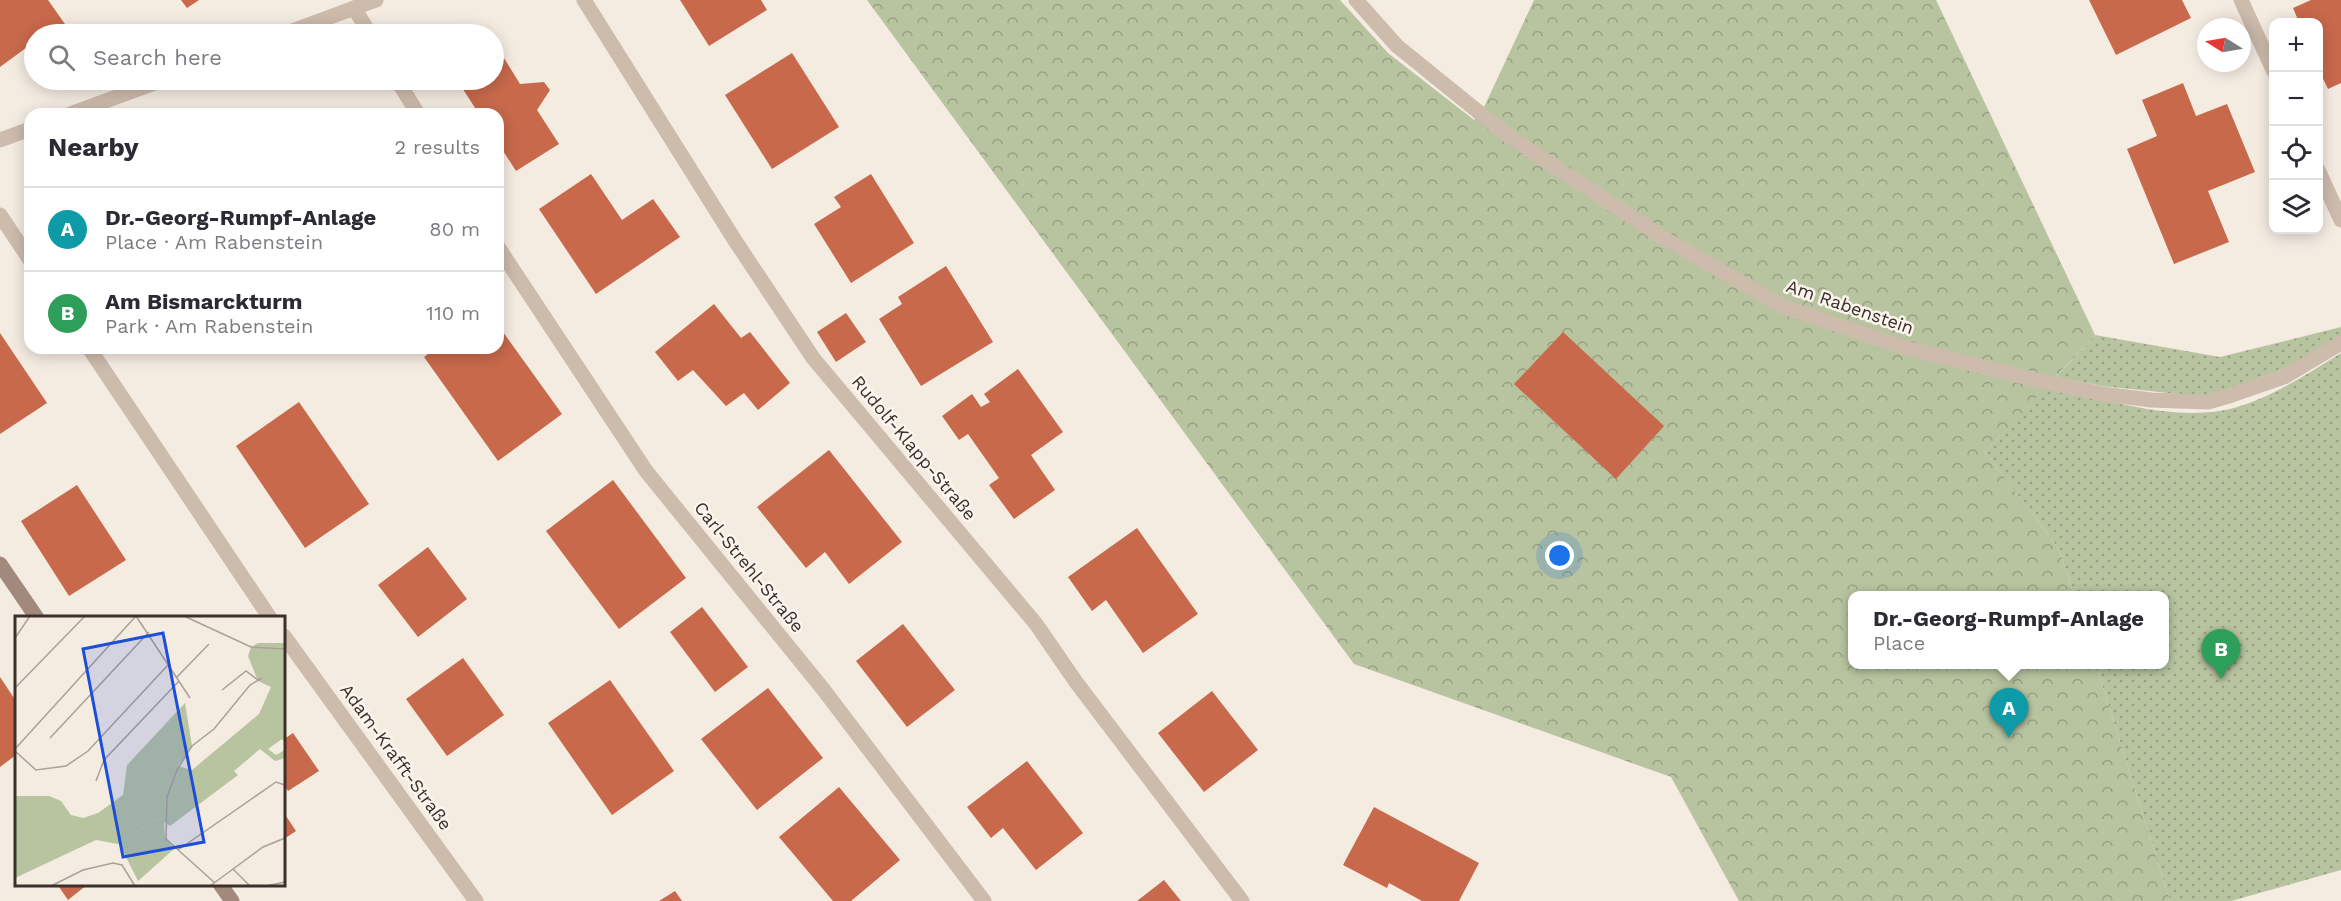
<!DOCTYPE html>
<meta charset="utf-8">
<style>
:root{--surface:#fff;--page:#f2f2f3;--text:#2b2b33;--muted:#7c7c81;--line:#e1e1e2;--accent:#1f5a5e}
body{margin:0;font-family:"Work Sans",sans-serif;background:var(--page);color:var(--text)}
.controls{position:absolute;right:18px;top:18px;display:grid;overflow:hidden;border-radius:12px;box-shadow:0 3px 15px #0003}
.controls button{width:54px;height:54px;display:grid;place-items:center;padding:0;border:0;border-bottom:2px solid var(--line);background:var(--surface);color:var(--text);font:30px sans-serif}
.compass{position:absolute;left:2197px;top:18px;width:54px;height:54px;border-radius:50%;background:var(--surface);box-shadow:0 3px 15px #0003;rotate:281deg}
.you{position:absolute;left:1560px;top:556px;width:21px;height:21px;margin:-15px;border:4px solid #fff;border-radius:50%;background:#1a73e8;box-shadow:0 0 0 9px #1a73e833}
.badge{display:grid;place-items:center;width:39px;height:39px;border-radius:50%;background:var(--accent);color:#fff;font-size:20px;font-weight:700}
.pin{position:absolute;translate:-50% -50px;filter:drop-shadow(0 2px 3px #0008)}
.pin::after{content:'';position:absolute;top:32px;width:21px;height:18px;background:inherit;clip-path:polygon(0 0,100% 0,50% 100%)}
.popup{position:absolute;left:1848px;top:591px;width:321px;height:78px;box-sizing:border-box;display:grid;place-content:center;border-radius:12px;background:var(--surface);filter:drop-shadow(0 2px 4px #0005);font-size:20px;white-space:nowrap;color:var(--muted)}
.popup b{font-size:22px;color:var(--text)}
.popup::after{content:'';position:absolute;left:50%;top:100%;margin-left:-12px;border:12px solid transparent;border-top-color:var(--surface)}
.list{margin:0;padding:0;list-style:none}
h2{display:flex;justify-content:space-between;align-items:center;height:78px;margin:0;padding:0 24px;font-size:26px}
h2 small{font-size:20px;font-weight:400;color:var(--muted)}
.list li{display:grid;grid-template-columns:39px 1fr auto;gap:18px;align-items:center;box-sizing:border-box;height:84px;padding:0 24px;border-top:2px solid var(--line)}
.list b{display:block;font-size:22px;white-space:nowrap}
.list p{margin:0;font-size:20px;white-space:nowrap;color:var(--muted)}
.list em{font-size:20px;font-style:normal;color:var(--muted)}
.icon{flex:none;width:33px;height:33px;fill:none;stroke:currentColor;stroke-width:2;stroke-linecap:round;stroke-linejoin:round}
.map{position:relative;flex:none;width:2341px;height:901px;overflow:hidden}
.search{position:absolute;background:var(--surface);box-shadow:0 3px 15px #0003;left:24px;top:24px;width:480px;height:66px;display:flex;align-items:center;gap:15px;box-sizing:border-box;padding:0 21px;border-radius:33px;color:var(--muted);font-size:22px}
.panel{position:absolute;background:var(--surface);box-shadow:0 3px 15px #0003;left:24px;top:108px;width:480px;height:246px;border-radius:18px}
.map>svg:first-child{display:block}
</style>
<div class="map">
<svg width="2341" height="901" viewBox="0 0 2341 901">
<defs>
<pattern id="grass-dots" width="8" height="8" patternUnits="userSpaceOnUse" patternTransform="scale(1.5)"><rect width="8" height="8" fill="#b8c4a0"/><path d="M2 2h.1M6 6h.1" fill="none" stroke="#97a083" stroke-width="1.8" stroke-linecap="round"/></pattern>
<pattern id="forest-crowns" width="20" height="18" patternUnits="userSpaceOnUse" patternTransform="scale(1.5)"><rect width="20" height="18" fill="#b8c4a0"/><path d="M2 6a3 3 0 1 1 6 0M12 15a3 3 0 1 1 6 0" fill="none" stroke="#97a083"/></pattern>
</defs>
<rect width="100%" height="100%" fill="#f4ebe1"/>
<g fill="url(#grass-dots)">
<path d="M2341 327V337L2335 343 2279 371 2206 397 2102 386 2056 377 2095 335 2220 357Z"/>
<path d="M2341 353V870L2231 901H2170L2096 665 2165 664V596L2074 595 2059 549 1985 452 2047 385C2103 400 2177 423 2234 408 2273 397 2307 374 2341 353Z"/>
</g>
<path fill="url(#forest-crowns)" d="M867 0H1340L1388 53 1474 120 1485 105 1534 0H1936L2095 335 1985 452 2059 549 2074 595 1853 596V664L2096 665 2170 901H1739L1671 777 1354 664Z"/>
<g fill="#c8694b">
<path d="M0 0H48L72 34H34V42L0 67Z"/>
<path d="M181 0H199L187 8Z"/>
<path d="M680 0H761L767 10 709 46Z"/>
<path d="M2089 0H2182L2191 18 2116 55Z"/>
<path d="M2311 0H2341V83L2328 89 2318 68V22H2299L2293 8Z"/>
<path d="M496 45 520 84 544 82 550 90 537 110 559 144 516 171 498 143V114H479L457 80H494V47Z"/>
<path d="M792 53 839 127 772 169 725 95Z"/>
<path d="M2183 83 2196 116 2227 104 2255 172 2208 191 2229 242 2174 264 2127 149 2157 136 2142 100Z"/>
<path d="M591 174 622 220 653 199 680 237 596 294 539 209Z"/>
<path d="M871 174 914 243 851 283 814 224 841 207 834 197Z"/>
<path d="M946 266 993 342 921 386 879 319 902 304 898 297Z"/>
<path d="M714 304 741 338 750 332 790 383 758 410 744 393 726 406 693 370 678 381 655 352Z"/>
<path d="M846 313 866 342 836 362 817 332Z"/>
<path d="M498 325 562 414 498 461 424 357 436 348H498Z"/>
<path d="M1563 332 1664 426 1616 479 1514 384Z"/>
<path d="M0 333 47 403 0 434Z"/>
<path d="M1018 369 1063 432 1031 455 1055 490 1014 519 989 485 999 478 968 434 959 440 942 416 972 394 981 407 990 402 984 394Z"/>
<path d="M299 402 369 504 305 548 236 446Z"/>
<path d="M829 450 902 542 849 584 825 552 806 568 757 507Z"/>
<path d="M613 480 686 578 619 629 546 531Z"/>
<path d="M77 485 126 560 69 596 21 521Z"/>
<path d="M1137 528 1198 614 1143 653 1106 600 1092 611 1068 577Z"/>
<path d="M428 547 467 599 418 637 378 585Z"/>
<path d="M702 607 748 667 715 692 670 632Z"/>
<path d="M903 624 955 690 907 727 856 661Z"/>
<path d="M463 658 504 715 447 756 406 699Z"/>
<path d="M0 677 16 701V755L0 767Z"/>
<path d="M610 680 674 771 612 815 548 723Z"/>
<path d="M768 688 823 758 757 810 701 739Z"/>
<path d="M1212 691 1258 750 1204 792 1158 733Z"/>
<path d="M293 733 319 771 288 791 284 785V739Z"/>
<path d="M1027 761 1083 833 1036 870 1003 828 991 838 967 807Z"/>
<path d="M839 787 900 860 851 901H833L779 837Z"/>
<path d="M1374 807 1479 863 1459 901H1422L1389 883 1387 888 1343 865Z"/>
<path d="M284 813 296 831 284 839Z"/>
<path d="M1164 880 1181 901H1137Z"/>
<path d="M57 884H88L68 900Z"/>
<path d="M675 891 682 901H659Z"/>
</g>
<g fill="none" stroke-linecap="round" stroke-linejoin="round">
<g stroke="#cdbbac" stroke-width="15">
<path d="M584 0 734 239 813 358 1036 624 1076 682 1242 901"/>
<path d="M1356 0 1397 46 1507 135 1662 237 1784 307 1906 348 2032 379 2103 394 2151 400 2208 402 2229 396 2284 377 2341 343"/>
<path d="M2241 0 2274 72"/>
<path d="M354 8 370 34"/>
<path d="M284 34 376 0"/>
<path d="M397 80 418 114"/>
<path d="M70 114 163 80"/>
<path d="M0 140 30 129"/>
<path d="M2318 170 2341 220"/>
<path d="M0 215 30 260"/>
<path d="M498 247 646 471 823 689 984 901"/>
<path d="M89 348 270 618"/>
<path d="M284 636 476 901"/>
</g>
<g stroke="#a18a7d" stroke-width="15">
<path d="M0 564 37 618"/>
<path d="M220 884 232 901"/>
</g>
</g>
<g text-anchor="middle" stroke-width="5" stroke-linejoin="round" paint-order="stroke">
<g font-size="18" fill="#3b302b" stroke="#fbf5ee">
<text transform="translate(1850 307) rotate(19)" y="6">Am Rabenstein</text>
<text transform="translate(914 448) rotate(50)" y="6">Rudolf-Klapp-Straße</text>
<text transform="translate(749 567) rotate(51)" y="6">Carl-Strehl-Straße</text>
<text transform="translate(396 757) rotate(54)" y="6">Adam-Krafft-Straße</text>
</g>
</g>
<g transform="translate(15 616)">
<rect width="270" height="270" fill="#f4ebe1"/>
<path d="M142 202 149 206 150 221 159 233 123 265 104 227Z" fill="#b8c4a0"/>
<path d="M243 27H270V127L267 123 253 133 261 139 270 134V142L260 145 245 133 219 155 223 159 155 210 142 202 103 228 81 224 0 262V180H34L46 185 56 199 68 202 83 197 108 179 112 149 170 87 177 130 163 150 177 154 244 98 256 71 243 65 233 40 236 31Z" fill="#b8c4a0"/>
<path fill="none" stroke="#aaa098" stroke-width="1.5" d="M121 0 175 82M169 0 236 31 270 33M0 22 15 0M161 62 194 28M0 72 70 0M207 74 231 55 243 64M35 122 134 16M0 133 121 0M0 135 21 154 51 150 73 135 153 49M81 165 89 144 164 65M163 234 261 166 270 169M218 253 235 270M200 267 151 223 152 181 162 154 177 130 199 113 235 69 247 62M36 270 68 254 98 247 107 249 120 270M195 270 248 231 270 222M251 270 270 266"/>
<path fill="#1d4ed8" fill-opacity="0.15" stroke="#1d4ed8" stroke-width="3" d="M148 17 189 226 108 241 68 33Z"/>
<rect width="270" height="270" fill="none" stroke="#3b302b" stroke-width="3"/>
</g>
</svg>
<div class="controls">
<button>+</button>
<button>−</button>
<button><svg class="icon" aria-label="locate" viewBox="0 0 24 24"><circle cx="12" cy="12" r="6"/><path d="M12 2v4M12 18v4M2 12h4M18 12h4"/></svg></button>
<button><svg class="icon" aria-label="layers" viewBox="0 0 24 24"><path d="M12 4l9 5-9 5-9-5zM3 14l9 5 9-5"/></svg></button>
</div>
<svg class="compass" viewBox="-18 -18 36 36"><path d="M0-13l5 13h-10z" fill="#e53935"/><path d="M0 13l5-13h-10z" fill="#7c7c81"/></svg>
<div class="you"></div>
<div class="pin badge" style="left:2009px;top:738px;background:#0f9aa8">A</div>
<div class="popup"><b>Dr.-Georg-Rumpf-Anlage</b>Place</div>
<div class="pin badge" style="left:2221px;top:679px;background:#2e9e5b">B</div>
<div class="search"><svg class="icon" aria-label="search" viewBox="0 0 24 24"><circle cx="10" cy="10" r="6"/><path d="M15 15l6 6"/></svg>Search here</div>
<section class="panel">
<h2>Nearby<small>2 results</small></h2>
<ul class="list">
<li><span class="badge" style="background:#0f9aa8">A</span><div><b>Dr.-Georg-Rumpf-Anlage</b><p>Place · Am Rabenstein</p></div><em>80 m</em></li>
<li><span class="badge" style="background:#2e9e5b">B</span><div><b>Am Bismarckturm</b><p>Park · Am Rabenstein</p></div><em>110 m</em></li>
</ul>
</section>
</div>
